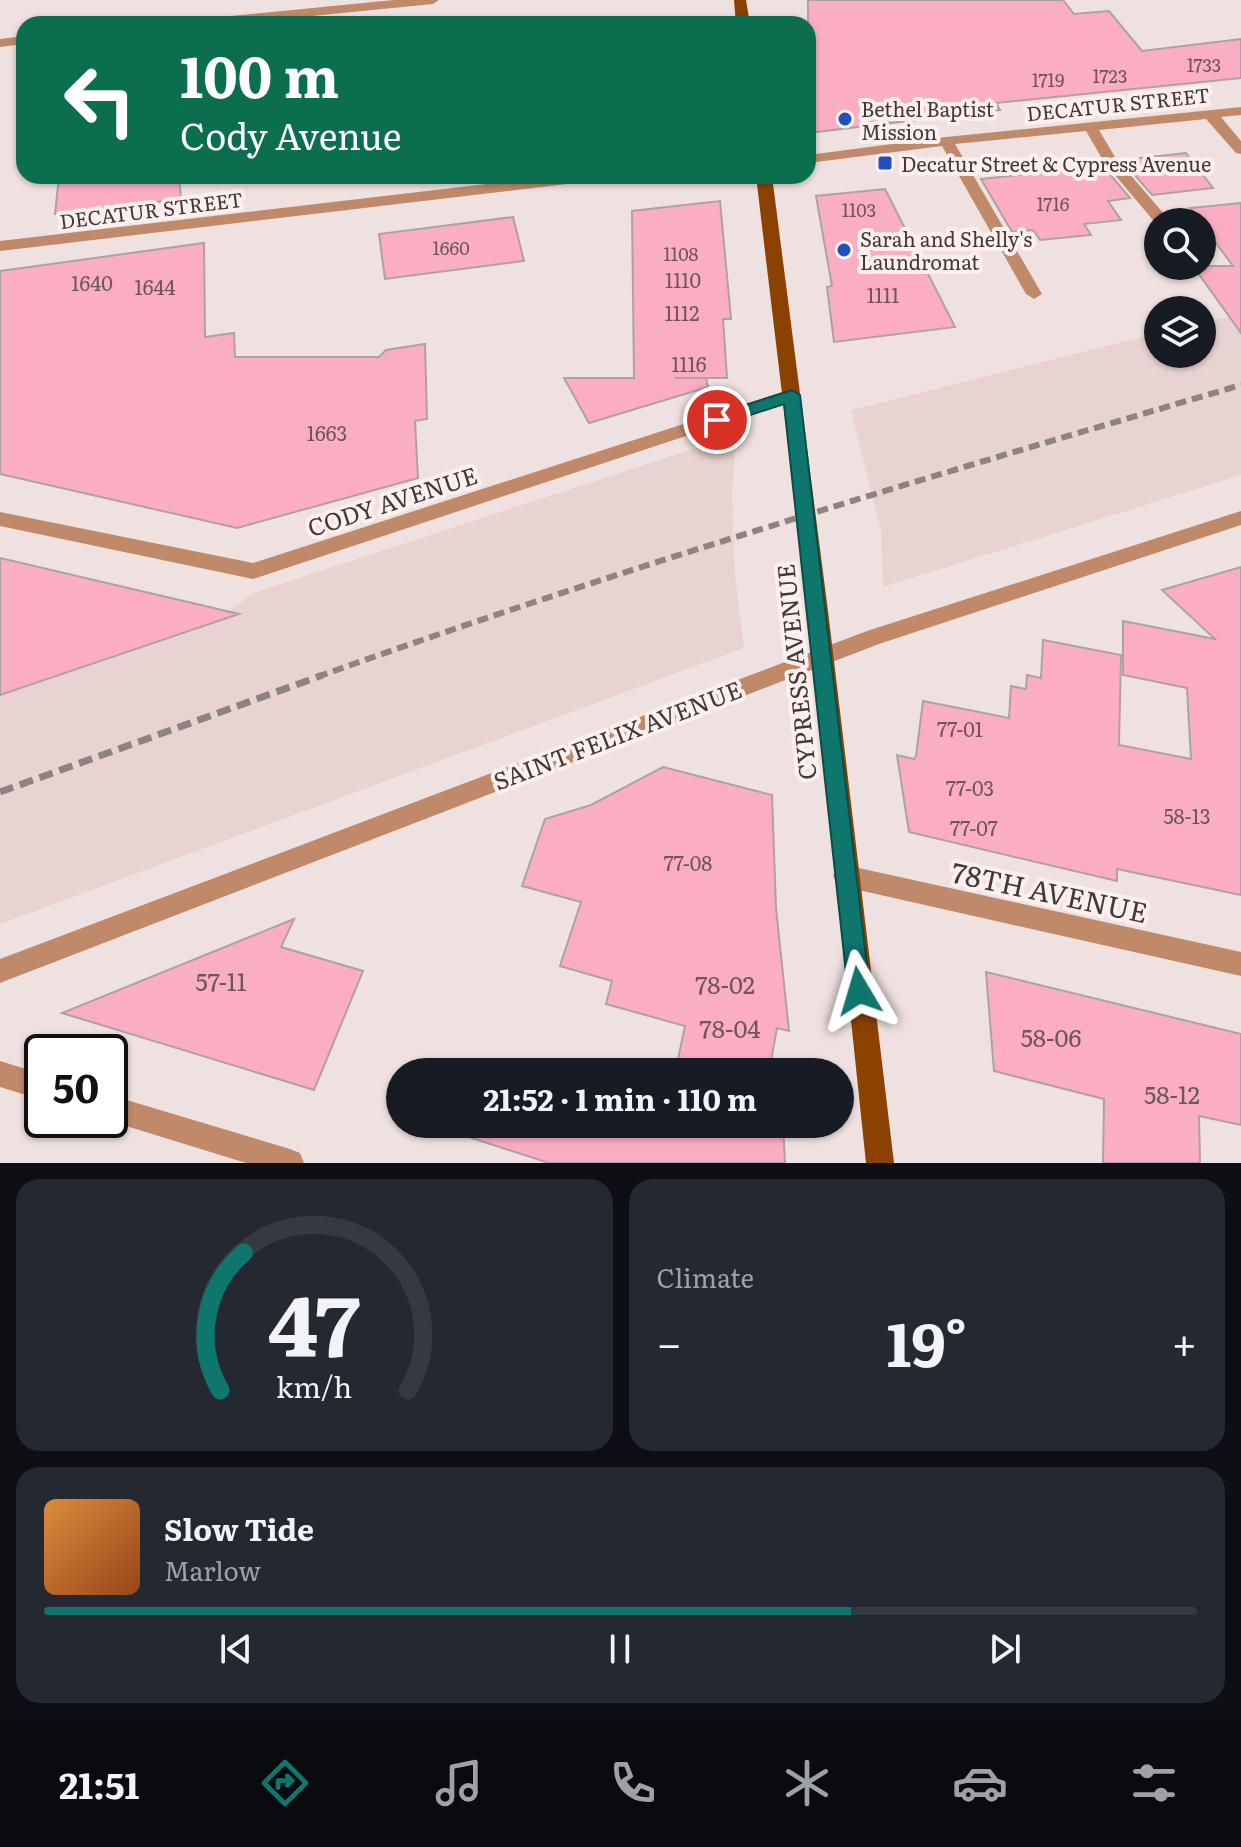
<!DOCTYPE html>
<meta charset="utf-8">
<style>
:root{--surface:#171b24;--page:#242831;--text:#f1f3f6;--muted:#9ea1a6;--line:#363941;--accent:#0f766e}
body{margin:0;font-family:Literata,serif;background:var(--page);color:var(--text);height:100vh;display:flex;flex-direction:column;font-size:30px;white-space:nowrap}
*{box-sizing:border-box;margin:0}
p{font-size:26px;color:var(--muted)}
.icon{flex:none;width:44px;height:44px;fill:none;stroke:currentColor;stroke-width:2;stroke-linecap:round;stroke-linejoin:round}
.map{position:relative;height:1163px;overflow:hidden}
.side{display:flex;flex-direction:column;gap:16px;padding:16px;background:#0d0f14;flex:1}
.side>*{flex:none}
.banner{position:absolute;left:16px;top:16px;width:800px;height:168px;border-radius:24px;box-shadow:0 2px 6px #0004;background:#0b6e4f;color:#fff;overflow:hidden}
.tools{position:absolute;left:1144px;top:208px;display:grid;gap:16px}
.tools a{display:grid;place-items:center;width:72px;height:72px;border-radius:50%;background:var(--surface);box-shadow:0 2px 6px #0004;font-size:40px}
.speed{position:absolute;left:24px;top:1034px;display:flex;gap:16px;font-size:40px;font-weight:700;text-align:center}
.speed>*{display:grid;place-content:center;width:104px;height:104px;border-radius:50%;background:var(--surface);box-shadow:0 2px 6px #0004;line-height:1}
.speed .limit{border:4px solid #111;border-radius:12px;background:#fff;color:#111}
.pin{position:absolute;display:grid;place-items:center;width:68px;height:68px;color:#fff;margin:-34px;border:4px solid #fff;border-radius:50%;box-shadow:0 2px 8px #0007}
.me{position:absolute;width:88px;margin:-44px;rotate:353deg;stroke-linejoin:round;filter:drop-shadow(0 0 6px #0008)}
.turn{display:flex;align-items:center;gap:28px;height:168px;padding:0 32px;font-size:36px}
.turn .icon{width:104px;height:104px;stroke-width:2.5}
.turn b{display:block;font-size:56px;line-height:68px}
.big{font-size:60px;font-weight:700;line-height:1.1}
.side .card{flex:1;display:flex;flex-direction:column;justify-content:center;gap:12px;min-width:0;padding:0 28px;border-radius:24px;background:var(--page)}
.side .dial{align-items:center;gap:0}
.dial svg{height:208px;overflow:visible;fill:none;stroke:var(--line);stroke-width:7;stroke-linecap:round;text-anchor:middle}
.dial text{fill:var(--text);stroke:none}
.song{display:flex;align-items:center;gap:24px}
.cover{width:96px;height:96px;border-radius:12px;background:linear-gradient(135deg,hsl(30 70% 55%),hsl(20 70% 35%))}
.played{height:8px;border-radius:4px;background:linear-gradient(90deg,var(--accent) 70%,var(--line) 70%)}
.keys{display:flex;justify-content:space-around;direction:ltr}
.heat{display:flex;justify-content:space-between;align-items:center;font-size:44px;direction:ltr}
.side .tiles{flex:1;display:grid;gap:16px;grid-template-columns:1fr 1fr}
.card:last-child{grid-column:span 2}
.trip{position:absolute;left:386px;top:1058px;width:468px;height:80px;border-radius:40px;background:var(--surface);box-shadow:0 2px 6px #0004;font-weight:700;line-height:80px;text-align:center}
.tab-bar{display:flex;height:128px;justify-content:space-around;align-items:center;background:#090b0e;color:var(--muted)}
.tab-bar .icon{width:56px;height:56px}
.tab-bar .active{color:var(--accent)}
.tab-bar b{font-size:36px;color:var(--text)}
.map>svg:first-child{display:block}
.built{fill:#e9d3d0}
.building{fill:#fbaec3;stroke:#aea1a4;stroke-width:2}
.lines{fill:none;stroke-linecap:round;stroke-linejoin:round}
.minor{fill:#c08a6a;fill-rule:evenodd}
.major{fill:#8b4100;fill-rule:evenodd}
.rail-far1{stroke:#8c8382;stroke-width:6;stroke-dasharray:11 6;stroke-linecap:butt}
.rail{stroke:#8c8382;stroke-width:7;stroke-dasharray:14 7;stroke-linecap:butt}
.route{fill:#0f766e;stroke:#0a4d48;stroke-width:2}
.poi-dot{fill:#1f51be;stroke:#fdefed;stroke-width:3}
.labels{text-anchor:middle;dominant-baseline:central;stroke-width:8;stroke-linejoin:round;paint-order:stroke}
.far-number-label{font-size:18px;fill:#6e565b}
.far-street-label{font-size:20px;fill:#3f3938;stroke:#fdefed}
.far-poi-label{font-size:20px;fill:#3f3938;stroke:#fdefed;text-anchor:start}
.number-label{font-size:20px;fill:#6e565b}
.street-label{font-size:24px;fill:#3f3938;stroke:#fdefed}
.near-number-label{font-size:24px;fill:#6e565b}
.near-street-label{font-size:28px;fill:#3f3938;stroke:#fdefed}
</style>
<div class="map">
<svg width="1241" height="1163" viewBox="0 0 1241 1163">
<rect width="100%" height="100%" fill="#efe1e0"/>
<path class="built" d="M 1241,314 L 1241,475 L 883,587 L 881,531 L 851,410 L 1158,333 L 1158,354 L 1202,354 L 1202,323 Z
M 736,435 L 732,497 L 735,576 L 744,648 L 0,924 L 0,695 L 214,623 L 253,593 Z"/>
<path class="building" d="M 808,0 L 1063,0 L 1074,14 L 1109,11 L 1142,51 L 1241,39 L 1241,78 L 996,103 L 1000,110 L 808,133 Z
M 1186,153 L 1213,188 L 1152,195 L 1122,160 Z
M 1103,166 L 1130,198 L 1108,201 L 1121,220 L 1084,224 L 1091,235 L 1040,240 L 1033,230 L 1012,232 L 981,179 Z
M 59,176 L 179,176 L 181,199 L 55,214 Z
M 885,189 L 955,327 L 834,342 L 827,287 L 832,286 L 816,196 Z
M 720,201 L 731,319 L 723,319 L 727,378 L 675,378 L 706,378 L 708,387 L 589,423 L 564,378 L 634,378 L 632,211 Z
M 1241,203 L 1241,333 L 1193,266 L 1233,266 L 1190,208 Z
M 513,217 L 524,261 L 385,279 L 379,234 Z
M 204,243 L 205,337 L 234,333 L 235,357 L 379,357 L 386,350 L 425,344 L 427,419 L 415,421 L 418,478 L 237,528 L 0,474 L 0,271 Z
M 0,558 L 239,614 L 0,695 Z
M 1241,567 L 1241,895 L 1117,869 L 1117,881 L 909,832 L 897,755 L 914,759 L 916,756 L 923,701 L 1009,718 L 1011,686 L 1026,689 L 1027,675 L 1041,678 L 1043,640 L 1121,655 L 1119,745 L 1191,759 L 1187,688 L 1123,675 L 1123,621 L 1215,639 L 1162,590 Z
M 663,767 L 772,795 L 776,908 L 789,1031 L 777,1028 L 769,1072 L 723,1072 L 678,1059 L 685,1026 L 606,1004 L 612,981 L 560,966 L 581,902 L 522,886 L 545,819 L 591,805 Z
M 294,919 L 281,947 L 363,971 L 314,1090 L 62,1013 Z
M 986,972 L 1241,1034 L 1241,1125 L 1199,1116 L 1200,1163 L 1103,1163 L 1104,1099 L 994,1071 Z
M 451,1124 L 783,1124 L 785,1163 L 549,1163 L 450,1131 Z"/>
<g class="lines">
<path class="minor" d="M 394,0 L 439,0 L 433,4 L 230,24 L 183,24 L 190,20 Z
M 24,36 L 24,44 L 0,47 L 0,39 Z
M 1241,107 L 1241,115 L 1221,117 L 1241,141 L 1241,154 L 1236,153 L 1206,119 L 1099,130 L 1115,157 L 1171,222 L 1158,222 L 1158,226 L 1104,162 L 1086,131 L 955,144 L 1042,294 L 1034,299 L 1026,294 L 942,146 L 808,163 L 808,155 L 946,137 Z
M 554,176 L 601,176 L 593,181 L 0,251 L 0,241 Z
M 792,389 L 801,395 L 798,399 L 253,579 L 0,526 L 0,512 L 253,563 Z
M 1241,511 L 1241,525 L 879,644 L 0,983 L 0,959 L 867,631 Z
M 845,865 L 1241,952 L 1241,976 L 845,887 L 837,884 L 833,876 L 837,868 Z
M 0,1061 L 42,1074 L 42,1100 L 0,1087 Z
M 110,1095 L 290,1149 L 300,1153 L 304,1163 L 246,1163 L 110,1121 L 107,1120 L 110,1120 Z"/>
<path class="major" d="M 734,0 L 746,0 L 750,24 L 736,24 Z
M 756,176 L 772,176 L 828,611 L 894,1163 L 866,1163 L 808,611 Z"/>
<path class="rail-far1" d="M 317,677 C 621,568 931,476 1241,385"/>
<path class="rail" d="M 0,792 L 323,675"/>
</g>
<path class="route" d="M 792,390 L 800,395 L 870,991 L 867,999 L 859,1002 L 851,999 L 848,991 L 784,404 L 717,426 L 709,420 L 711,416 Z"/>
<g class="poi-dot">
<circle cx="845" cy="119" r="8"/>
<rect x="877" y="155" width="16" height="16" rx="4"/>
<circle cx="844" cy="250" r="8"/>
</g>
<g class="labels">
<g class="far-number-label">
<text x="1204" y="64">1733</text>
<text x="1110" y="75">1723</text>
<text x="1048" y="79">1719</text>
<text x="1053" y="203">1716</text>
<text x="859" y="209">1103</text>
<text x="451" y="247">1660</text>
<text x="681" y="253">1108</text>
</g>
<g class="far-street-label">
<text transform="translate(1118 103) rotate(-6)">DECATUR STREET</text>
<text transform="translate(151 209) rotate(-7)">DECATUR STREET</text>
</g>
<g class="far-poi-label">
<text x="861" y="108">Bethel Baptist<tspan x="861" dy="23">Mission</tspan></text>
<text x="901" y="163">Decatur Street &amp; Cypress Avenue</text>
<text x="860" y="238">Sarah and Shelly's<tspan x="860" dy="23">Laundromat</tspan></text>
</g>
<g class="number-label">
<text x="683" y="279">1110</text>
<text x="92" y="282">1640</text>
<text x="155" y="286">1644</text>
<text x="883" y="294">1111</text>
<text x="682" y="312">1112</text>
<text x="689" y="363">1116</text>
<text x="327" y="432">1663</text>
<text x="960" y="728">77-01</text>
<text x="970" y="787">77-03</text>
<text x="1187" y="815">58-13</text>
<text x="974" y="827">77-07</text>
<text x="688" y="862">77-08</text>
</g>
<g class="street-label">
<text transform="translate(392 500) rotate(-18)">CODY AVENUE</text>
<text transform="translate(795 672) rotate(-96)">CYPRESS AVENUE</text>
<text transform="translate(617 734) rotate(-21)">SAINT FELIX AVENUE</text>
</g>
<g class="near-number-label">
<text x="221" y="980">57-11</text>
<text x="725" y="983">78-02</text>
<text x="730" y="1027">78-04</text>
<text x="1051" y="1036">58-06</text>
<text x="1172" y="1093">58-12</text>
</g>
<g class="near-street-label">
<text transform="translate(1050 891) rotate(12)">78TH AVENUE</text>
</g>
</g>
</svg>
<div class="tools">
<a><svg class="icon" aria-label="search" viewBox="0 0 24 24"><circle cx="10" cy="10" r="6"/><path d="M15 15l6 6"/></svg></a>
<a><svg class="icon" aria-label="layers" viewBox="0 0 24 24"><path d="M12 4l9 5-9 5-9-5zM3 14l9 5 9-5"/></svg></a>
</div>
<div class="speed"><div class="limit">50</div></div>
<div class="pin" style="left:717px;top:420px;background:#d93025"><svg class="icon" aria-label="arrive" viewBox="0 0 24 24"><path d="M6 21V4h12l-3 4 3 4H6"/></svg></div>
<svg class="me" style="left:859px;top:991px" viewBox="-20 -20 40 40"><path d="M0-17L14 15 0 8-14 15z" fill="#0f766e" stroke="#fff" stroke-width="4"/></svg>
<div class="trip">21:52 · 1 min · 110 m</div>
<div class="banner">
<div class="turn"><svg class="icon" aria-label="left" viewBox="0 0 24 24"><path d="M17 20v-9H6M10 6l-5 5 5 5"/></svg><div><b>100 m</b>Cody Avenue</div></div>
</div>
</div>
<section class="side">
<div class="tiles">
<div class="card dial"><svg viewBox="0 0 100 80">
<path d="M14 69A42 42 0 1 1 86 69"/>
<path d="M14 69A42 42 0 0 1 23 16" stroke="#0f766e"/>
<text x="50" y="56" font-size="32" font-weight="700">47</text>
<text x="50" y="72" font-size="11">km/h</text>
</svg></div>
<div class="card"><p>Climate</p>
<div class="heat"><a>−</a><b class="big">19°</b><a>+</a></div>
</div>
<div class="card">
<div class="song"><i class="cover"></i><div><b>Slow Tide</b><p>Marlow</p></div></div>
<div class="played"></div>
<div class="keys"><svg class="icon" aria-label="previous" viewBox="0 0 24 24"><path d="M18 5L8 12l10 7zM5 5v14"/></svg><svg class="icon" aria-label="pause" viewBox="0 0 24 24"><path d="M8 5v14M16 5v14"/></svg><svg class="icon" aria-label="next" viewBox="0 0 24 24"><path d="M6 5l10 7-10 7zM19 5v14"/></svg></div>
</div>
</div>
</section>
<nav class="tab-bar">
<b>21:51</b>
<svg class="icon active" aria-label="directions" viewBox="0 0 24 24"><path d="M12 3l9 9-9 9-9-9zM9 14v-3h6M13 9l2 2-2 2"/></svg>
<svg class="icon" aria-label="music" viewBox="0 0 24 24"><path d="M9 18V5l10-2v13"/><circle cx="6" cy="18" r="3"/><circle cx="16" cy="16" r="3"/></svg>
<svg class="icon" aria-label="phone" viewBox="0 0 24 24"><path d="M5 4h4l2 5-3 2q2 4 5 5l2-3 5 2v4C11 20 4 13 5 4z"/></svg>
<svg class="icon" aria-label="climate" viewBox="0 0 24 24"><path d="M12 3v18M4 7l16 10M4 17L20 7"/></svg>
<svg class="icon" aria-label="car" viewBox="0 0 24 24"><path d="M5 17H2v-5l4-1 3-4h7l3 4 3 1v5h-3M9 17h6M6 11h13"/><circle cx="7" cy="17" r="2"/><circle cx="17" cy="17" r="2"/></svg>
<svg class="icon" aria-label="filters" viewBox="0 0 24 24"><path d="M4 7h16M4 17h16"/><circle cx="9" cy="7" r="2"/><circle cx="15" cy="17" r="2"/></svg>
</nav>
